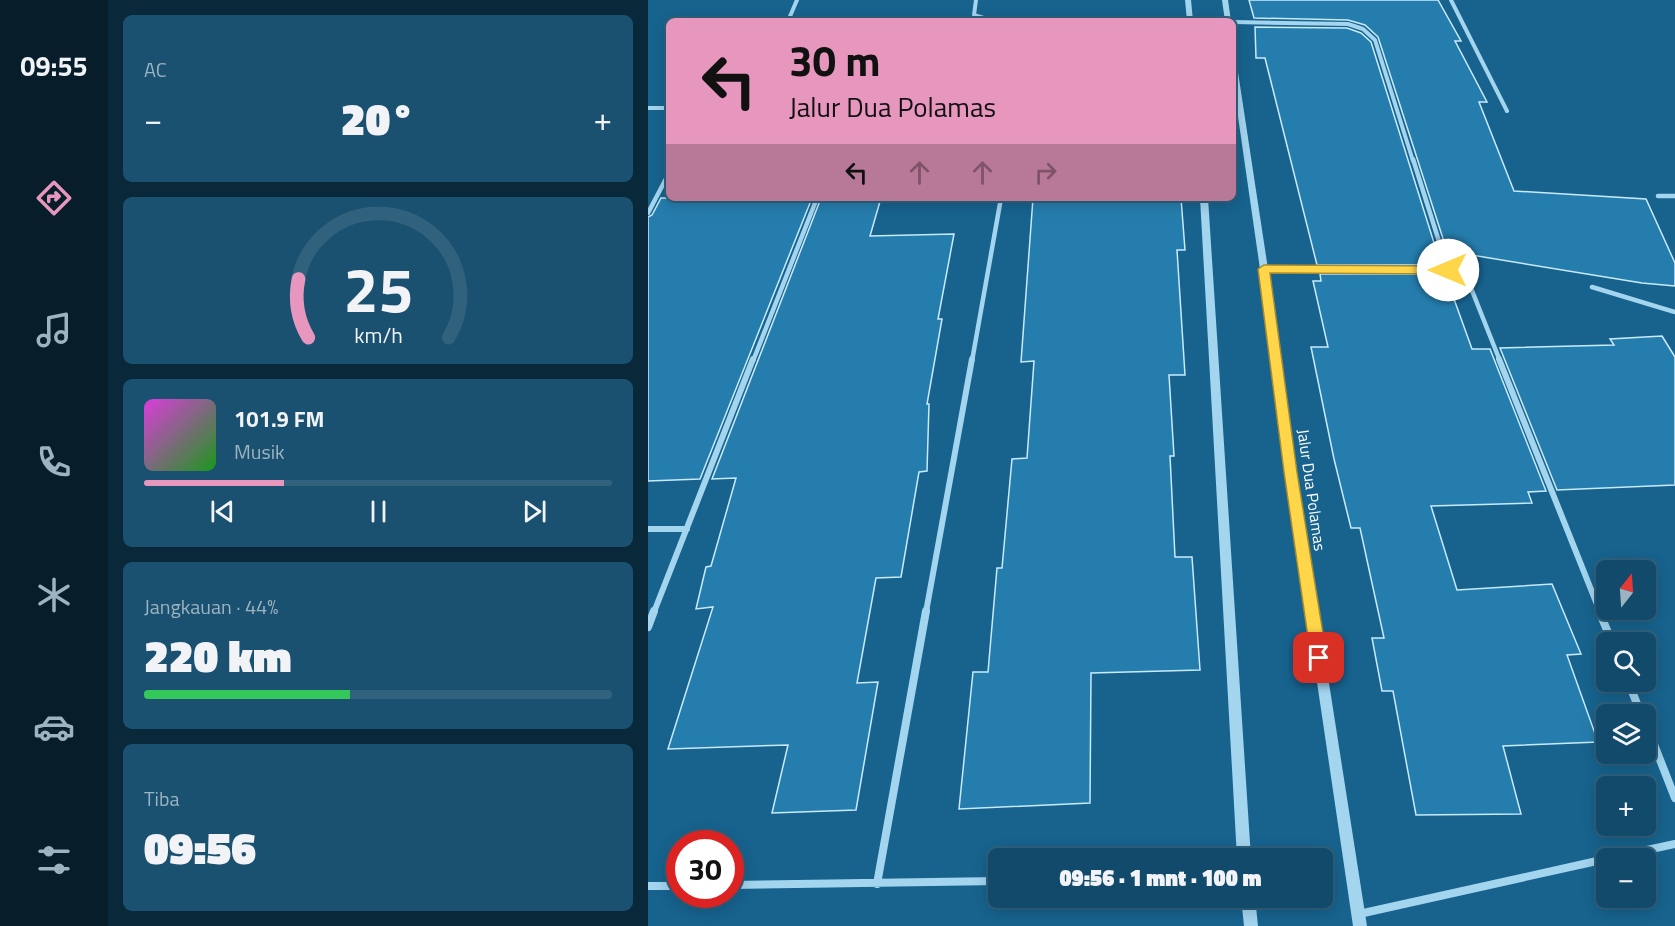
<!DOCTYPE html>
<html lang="id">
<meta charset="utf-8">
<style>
:root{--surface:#114a6a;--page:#1a5170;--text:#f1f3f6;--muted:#9cb3c1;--line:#30627e;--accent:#e797bd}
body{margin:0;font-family:"Titillium Web",sans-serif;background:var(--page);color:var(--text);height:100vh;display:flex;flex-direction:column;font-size:22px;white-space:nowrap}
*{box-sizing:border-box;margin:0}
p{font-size:20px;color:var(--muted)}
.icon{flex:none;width:33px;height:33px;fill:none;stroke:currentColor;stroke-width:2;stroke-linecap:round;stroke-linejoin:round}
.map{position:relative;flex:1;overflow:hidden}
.details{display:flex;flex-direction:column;gap:15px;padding:15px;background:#09293a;width:540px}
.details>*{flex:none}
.guide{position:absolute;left:18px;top:18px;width:570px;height:183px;border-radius:9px;box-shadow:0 3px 15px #0003,0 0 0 2px var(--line);background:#e797bd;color:#111;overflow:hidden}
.needle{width:39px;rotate:17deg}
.tools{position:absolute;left:948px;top:560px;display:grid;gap:12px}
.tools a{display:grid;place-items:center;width:60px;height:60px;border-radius:9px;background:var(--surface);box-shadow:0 3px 15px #0003,0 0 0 2px var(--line);font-size:30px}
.speed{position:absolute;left:18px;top:830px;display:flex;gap:12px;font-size:30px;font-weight:700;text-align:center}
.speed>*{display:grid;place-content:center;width:78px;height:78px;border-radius:50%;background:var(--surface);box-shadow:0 3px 15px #0003,0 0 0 2px var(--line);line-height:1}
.speed .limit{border:9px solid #d22;background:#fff;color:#111}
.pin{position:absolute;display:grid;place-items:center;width:51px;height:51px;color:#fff;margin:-26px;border-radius:12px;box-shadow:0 3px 9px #0006}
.me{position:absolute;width:66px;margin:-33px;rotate:270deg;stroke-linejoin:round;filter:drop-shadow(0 0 4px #0008)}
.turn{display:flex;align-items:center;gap:21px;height:126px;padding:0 24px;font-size:27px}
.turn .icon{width:78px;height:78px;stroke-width:2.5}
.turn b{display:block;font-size:42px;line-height:51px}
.lanes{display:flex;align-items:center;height:57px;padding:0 24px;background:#0003;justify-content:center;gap:30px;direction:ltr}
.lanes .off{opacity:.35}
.big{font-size:45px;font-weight:800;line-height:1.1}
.details .tile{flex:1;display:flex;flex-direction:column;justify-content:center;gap:9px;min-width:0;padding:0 21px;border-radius:9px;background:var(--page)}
.details .dial{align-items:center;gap:0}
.dial svg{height:156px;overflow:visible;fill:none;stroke:var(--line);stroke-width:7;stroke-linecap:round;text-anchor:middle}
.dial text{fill:var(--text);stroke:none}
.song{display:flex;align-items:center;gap:18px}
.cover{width:72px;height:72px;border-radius:9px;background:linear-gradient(135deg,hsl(300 70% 55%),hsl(120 70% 35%))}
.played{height:6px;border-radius:3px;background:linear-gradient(90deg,var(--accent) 30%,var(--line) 30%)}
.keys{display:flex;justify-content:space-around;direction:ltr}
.heat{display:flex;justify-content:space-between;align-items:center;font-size:33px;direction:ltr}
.charge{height:9px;border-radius:4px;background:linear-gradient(90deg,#34c759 44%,var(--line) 0)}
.trip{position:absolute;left:340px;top:848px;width:345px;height:60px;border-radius:9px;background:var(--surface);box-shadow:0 3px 15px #0003,0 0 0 2px var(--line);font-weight:800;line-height:60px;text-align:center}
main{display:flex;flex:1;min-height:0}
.dock{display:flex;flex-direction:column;width:108px;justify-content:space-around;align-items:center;background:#071e2a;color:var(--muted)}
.dock .icon{width:42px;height:42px}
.dock .on{color:var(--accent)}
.dock b{font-size:27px;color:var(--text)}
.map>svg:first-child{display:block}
.building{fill:#257dad;stroke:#c9eafb;stroke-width:1.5}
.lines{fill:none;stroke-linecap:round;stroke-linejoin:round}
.minor-far3{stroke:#a3d5ef;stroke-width:4}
.minor-far2{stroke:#a3d5ef;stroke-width:4.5}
.minor-far1{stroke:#a3d5ef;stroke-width:6}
.minor{stroke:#a3d5ef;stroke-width:8}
.tertiary{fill:#a3d5ef;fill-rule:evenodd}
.route{fill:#ffd54a;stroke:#a68a30;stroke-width:1.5}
.labels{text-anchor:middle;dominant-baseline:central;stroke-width:6;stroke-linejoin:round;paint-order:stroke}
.street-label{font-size:16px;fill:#fff;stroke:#17638e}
</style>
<main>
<nav class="dock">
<b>09:55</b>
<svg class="icon on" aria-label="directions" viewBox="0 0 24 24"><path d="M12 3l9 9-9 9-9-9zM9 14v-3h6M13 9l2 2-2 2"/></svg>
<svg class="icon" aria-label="music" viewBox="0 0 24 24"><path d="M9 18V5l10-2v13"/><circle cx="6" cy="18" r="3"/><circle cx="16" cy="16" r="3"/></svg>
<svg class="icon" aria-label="phone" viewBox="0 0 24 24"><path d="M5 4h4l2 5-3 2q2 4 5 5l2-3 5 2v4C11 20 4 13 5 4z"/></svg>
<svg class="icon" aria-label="climate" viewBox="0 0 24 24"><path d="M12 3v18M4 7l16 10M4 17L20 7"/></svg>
<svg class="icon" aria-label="car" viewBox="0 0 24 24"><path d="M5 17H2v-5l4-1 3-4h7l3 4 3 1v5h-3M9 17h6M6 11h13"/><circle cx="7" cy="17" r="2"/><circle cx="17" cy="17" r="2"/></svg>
<svg class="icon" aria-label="filters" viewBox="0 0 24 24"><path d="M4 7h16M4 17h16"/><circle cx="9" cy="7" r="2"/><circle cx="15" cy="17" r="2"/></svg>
</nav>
<section class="details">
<div class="tile"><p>AC</p>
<div class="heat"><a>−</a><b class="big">20°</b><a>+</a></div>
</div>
<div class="tile dial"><svg viewBox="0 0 100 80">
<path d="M14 69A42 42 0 1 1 86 69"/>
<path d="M14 69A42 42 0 0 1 9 39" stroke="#e797bd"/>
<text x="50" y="56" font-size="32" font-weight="700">25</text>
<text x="50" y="72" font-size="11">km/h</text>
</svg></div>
<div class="tile">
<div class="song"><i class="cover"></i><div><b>101.9 FM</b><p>Musik</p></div></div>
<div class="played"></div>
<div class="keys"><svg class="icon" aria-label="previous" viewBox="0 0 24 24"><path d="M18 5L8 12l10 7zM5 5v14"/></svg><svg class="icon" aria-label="pause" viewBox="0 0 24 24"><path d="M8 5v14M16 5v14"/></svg><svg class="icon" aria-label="next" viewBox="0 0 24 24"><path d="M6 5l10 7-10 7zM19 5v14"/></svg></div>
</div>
<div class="tile"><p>Jangkauan · 44%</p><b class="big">220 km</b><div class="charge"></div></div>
<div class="tile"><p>Tiba</p><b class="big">09:56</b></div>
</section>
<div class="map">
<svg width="1027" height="926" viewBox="0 0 1027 926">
<rect width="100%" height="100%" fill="#17638e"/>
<path class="building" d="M 601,0 L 790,0 L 813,41 L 807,41 L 839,102 L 831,102 L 866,191 L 998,199 L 1027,263 L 1027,286 L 994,283 L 799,251 L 730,37 L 717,25 L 700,20 L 606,18 Z
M 607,27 L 699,28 L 713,33 L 723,42 L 793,265 L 669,265 L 617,58 L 608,58 Z
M 13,198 L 164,198 L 52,479 L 0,481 L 0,217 L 4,215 Z
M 173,198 L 233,198 L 222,236 L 306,234 L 290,319 L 294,319 L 279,404 L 281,404 L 279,471 L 271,472 L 253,577 L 228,578 L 209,683 L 230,682 L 208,810 L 124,813 L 140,745 L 20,749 L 65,607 L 48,609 L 58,567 L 63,566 L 88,478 L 64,479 Z
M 385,198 L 533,198 L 537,250 L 529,250 L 537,375 L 521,375 L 526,456 L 522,456 L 527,557 L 544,557 L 552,670 L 443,673 L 442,803 L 311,809 L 325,672 L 340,672 L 349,568 L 354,568 L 364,459 L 379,458 L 386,361 L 373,362 Z
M 672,274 L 797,274 L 824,349 L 842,349 L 898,491 L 880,492 L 884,503 L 783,506 L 809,590 L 904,584 L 933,654 L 919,655 L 950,742 L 855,746 L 873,814 L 768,815 L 745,691 L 734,691 L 724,638 L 736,638 L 712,528 L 703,528 L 686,459 L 663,347 L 680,347 L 665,281 L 673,281 Z
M 1014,336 L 1027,357 L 1027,485 L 909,490 L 852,348 L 966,345 L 962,339 Z"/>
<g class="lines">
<path class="minor-far3" d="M 328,0 L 326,15 L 342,20 L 541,18
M 803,0 L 859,111
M 140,21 L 149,0
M 585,22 L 700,24 L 715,29 L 727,40 L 765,161
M 0,108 L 21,108"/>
<path class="minor-far2" d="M 765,159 L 800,270
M 1010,196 L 1027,196
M 0,213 L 21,173
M 616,269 L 800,270 L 816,277 L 823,288 L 852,361
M 944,287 L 1027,312
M 105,361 L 169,198
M 324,361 L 353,198"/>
<path class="minor-far1" d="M 851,359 L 952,612
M 0,529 L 39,529
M 6,612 L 105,359
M 278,612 L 324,359"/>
<path class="minor" d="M 951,611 L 964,642
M 0,627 L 6,611
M 980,681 L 993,714
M 998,724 L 1027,798
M 962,858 L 1027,844
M 229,884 L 278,611
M 82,885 L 351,881
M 0,886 L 32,886
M 711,914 L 958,859"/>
<path class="tertiary" d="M 537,0 L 543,0 L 545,21 L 539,21 Z
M 574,0 L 580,0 L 583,21 L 577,21 Z
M 585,57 L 588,59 L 620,269 L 648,472 L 719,926 L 705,926 L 638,472 L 612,269 L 585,82 Z
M 552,198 L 560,198 L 603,858 L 589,858 Z
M 593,897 L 607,897 L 610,926 L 596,926 Z"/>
</g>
<path class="route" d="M 616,265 L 800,266 L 806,270 L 800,274 L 622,273 L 649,472 L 679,658 L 677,664 L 671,666 L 666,664 L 663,658 L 636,472 L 610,269 Z"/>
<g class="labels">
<g class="street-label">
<text transform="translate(664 490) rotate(82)">Jalur Dua Polamas</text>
</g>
</g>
</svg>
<div class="tools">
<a><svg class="needle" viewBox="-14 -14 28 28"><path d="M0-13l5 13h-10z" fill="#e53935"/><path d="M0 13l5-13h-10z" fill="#9cb3c1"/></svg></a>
<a><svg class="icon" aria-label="search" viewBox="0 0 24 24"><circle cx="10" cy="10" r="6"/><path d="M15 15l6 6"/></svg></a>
<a><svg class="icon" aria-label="layers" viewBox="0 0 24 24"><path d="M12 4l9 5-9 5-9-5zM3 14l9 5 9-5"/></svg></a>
<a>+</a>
<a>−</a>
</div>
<div class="speed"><div class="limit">30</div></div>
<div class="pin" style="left:671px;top:658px;background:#d93025"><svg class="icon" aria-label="arrive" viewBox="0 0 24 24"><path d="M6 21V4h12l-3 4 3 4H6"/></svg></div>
<svg class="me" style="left:800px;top:270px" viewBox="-20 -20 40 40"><circle r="19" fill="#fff"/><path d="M0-13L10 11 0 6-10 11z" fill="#ffd54a"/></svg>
<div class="trip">09:56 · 1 mnt · 100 m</div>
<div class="guide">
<div class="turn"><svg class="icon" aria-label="left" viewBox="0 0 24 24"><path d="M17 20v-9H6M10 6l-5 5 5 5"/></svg><div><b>30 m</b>Jalur Dua Polamas</div></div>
<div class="lanes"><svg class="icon" aria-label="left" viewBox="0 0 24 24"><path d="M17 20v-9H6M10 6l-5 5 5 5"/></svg><svg class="icon off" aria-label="ahead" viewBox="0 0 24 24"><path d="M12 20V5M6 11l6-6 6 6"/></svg><svg class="icon off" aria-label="ahead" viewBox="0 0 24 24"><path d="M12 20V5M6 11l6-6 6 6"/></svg><svg class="icon off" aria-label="right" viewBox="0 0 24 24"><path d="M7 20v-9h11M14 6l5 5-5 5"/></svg></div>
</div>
</div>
</main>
